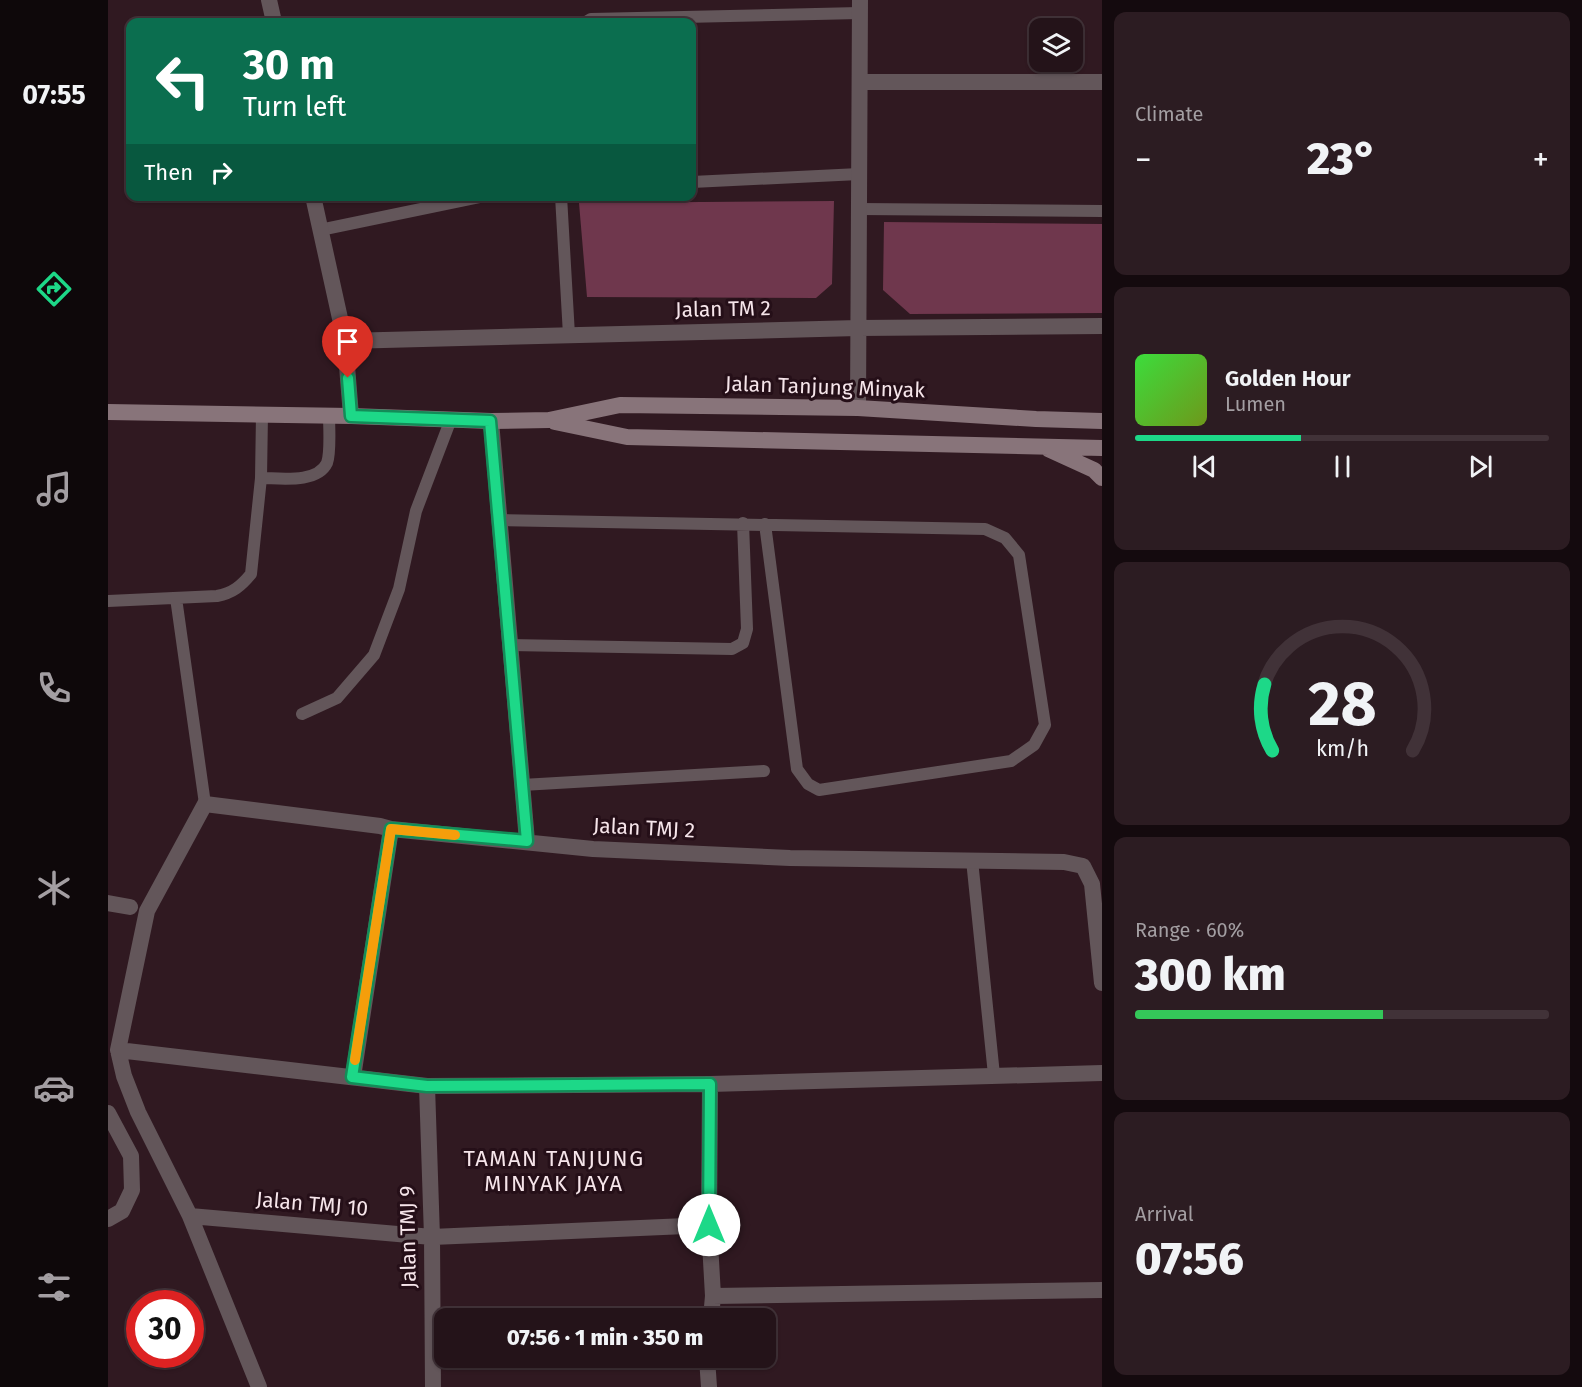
<!DOCTYPE html>
<meta charset="utf-8">
<style>
:root{--surface:#241319;--page:#2c1c22;--text:#f1f3f6;--muted:#a39ea2;--line:#413238;--accent:#1dd888}
body{margin:0;font-family:"Fira Sans",sans-serif;background:var(--page);color:var(--text);height:100vh;display:flex;flex-direction:column;font-size:22px;white-space:nowrap}
*{box-sizing:border-box;margin:0}
p{font-size:20px;color:var(--muted)}
.icon{flex:none;width:33px;height:33px;fill:none;stroke:currentColor;stroke-width:2;stroke-linecap:round;stroke-linejoin:round}
.map{position:relative;flex:1;overflow:hidden}
.drawer{display:flex;flex-direction:column;gap:12px;padding:12px;background:#140a0e;width:480px}
.drawer>*{flex:none}
.top-card{position:absolute;left:18px;top:18px;width:570px;height:183px;border-radius:12px;box-shadow:0 2px 4px #0004,0 0 0 2px var(--line);background:#0b6e4f;color:#fff;overflow:hidden}
.controls{position:absolute;left:921px;top:18px;display:grid;gap:12px}
.controls a{display:grid;place-items:center;width:54px;height:54px;border-radius:12px;background:var(--surface);box-shadow:0 2px 4px #0004,0 0 0 2px var(--line);font-size:30px}
.speed{position:absolute;left:18px;top:1290px;display:flex;gap:12px;font-size:30px;font-weight:700;text-align:center}
.speed>*{display:grid;place-content:center;width:78px;height:78px;border-radius:50%;background:var(--surface);box-shadow:0 2px 4px #0004,0 0 0 2px var(--line);line-height:1}
.speed .limit{border:9px solid #d22;background:#fff;color:#111}
.pin{position:absolute;display:grid;place-items:center;width:51px;height:51px;color:#fff;margin:-62px -26px;border-radius:50% 50% 50% 0;rotate:-45deg;box-shadow:0 0 6px #0007}
.pin .icon{rotate:45deg}
.me{position:absolute;width:66px;margin:-33px;rotate:0deg;stroke-linejoin:round;filter:drop-shadow(0 0 4px #0008)}
.turn{display:flex;align-items:center;gap:21px;height:126px;padding:0 18px;font-size:27px}
.turn .icon{width:78px;height:78px;stroke-width:2.5}
.turn b{display:block;font-size:42px;line-height:51px}
.then{display:flex;align-items:center;height:57px;padding:0 18px;background:#0003;gap:12px;font-size:22px}
.big{font-size:45px;font-weight:800;line-height:1.1}
.drawer .tile{flex:1;display:flex;flex-direction:column;justify-content:center;gap:9px;min-width:0;padding:0 21px;border-radius:12px;background:var(--page)}
.drawer .dial{align-items:center;gap:0}
.dial svg{height:156px;overflow:visible;fill:none;stroke:var(--line);stroke-width:7;stroke-linecap:round;text-anchor:middle}
.dial text{fill:var(--text);stroke:none}
.song{display:flex;align-items:center;gap:18px}
.cover{width:72px;height:72px;border-radius:9px;background:linear-gradient(135deg,hsl(120 70% 55%),hsl(80 70% 35%))}
.played{height:6px;border-radius:3px;background:linear-gradient(90deg,var(--accent) 40%,var(--line) 40%)}
.keys{display:flex;justify-content:space-around;direction:ltr}
.heat{display:flex;justify-content:space-between;align-items:center;font-size:33px;direction:ltr}
.charge{height:9px;border-radius:4px;background:linear-gradient(90deg,#34c759 60%,var(--line) 0)}
.trip{position:absolute;left:326px;top:1308px;width:342px;height:60px;border-radius:12px;background:var(--surface);box-shadow:0 2px 4px #0004,0 0 0 2px var(--line);font-weight:800;line-height:60px;text-align:center}
main{display:flex;flex:1;min-height:0}
.dock{display:flex;flex-direction:column;width:108px;justify-content:space-around;align-items:center;background:#0e080a;color:var(--muted)}
.dock .icon{width:42px;height:42px}
.dock .on{color:var(--accent)}
.dock b{font-size:27px;color:var(--text)}
.map>svg:first-child{display:block}
.building{fill:#6f374d}
.lines{fill:none;stroke-linecap:round;stroke-linejoin:round}
.service{stroke:#63565a;stroke-width:12}
.minor{stroke:#63565a;stroke-width:16}
.secondary{stroke:#88747a;stroke-width:16}
.route-casing{stroke:#138c58;stroke-width:15}
.route{stroke:#1dd888;stroke-width:10}
.slow{stroke:#f59e0b;stroke-width:10}
.labels{text-anchor:middle;dominant-baseline:central;stroke-width:6;stroke-linejoin:round;paint-order:stroke}
.street-label{font-size:21px;fill:#f6e5ea;stroke:#250f18}
.neighbourhood-label{font-size:22px;letter-spacing:1.5px;fill:#f6e5ea;stroke:#250f18}
</style>
<main>
<nav class="dock">
<b>07:55</b>
<svg class="icon on" aria-label="directions" viewBox="0 0 24 24"><path d="M12 3l9 9-9 9-9-9zM9 14v-3h6M13 9l2 2-2 2"/></svg>
<svg class="icon" aria-label="music" viewBox="0 0 24 24"><path d="M9 18V5l10-2v13"/><circle cx="6" cy="18" r="3"/><circle cx="16" cy="16" r="3"/></svg>
<svg class="icon" aria-label="phone" viewBox="0 0 24 24"><path d="M5 4h4l2 5-3 2q2 4 5 5l2-3 5 2v4C11 20 4 13 5 4z"/></svg>
<svg class="icon" aria-label="climate" viewBox="0 0 24 24"><path d="M12 3v18M4 7l16 10M4 17L20 7"/></svg>
<svg class="icon" aria-label="car" viewBox="0 0 24 24"><path d="M5 17H2v-5l4-1 3-4h7l3 4 3 1v5h-3M9 17h6M6 11h13"/><circle cx="7" cy="17" r="2"/><circle cx="17" cy="17" r="2"/></svg>
<svg class="icon" aria-label="filters" viewBox="0 0 24 24"><path d="M4 7h16M4 17h16"/><circle cx="9" cy="7" r="2"/><circle cx="15" cy="17" r="2"/></svg>
</nav>
<div class="map">
<svg width="994" height="1387" viewBox="0 0 994 1387">
<rect width="100%" height="100%" fill="#301921"/>
<path class="building" d="M 726,201 L 724,284 L 708,298 L 479,297 L 471,203 Z
M 776,222 L 994,224 L 994,313 L 802,314 L 775,290 Z"/>
<g class="lines">
<path class="service" d="M 478,22 L 483,19 L 751,13
M 584,182 L 751,174
M 453,196 L 461,335
M 751,209 L 994,211
M 212,230 L 376,196
M 153,478 L 154,414
M 391,520 L 877,529 L 897,538 L 911,555 L 937,725 L 926,745 L 903,761 L 711,790 L 700,784 L 689,769 L 657,524
M 68,598 L 97,804
M 0,601 L 109,596 C 125,593 133,586 143,574 L 153,478 C 171,478 209,484 219,463 C 223,452 221,427 221,415
M 402,645 L 624,649 L 635,643 L 639,629 L 635,523
M 194,714 L 229,698 L 266,655 L 291,589 L 308,511 L 343,419
M 414,785 L 656,771
M 864,860 L 886,1075"/>
<path class="minor" d="M 161,0 L 166,22
M 752,82 L 994,82
M 205,196 L 237,341 L 243,416
M 237,341 L 750,328 L 994,326
M 750,408 L 752,0
M 383,421 L 419,841
M 0,903 L 22,907
M 10,1050 L 319,1086 L 602,1084 L 994,1073
M 245,1077 L 283,829
M 602,1084 L 601,1225 L 605,1296 L 603,1318
M 319,1086 L 324,1237 L 325,1387
M 0,1113 L 23,1156 L 24,1190 L 14,1211 L 0,1219
M 82,1216 L 324,1237 L 601,1225
M 605,1296 L 994,1290
M 599,1358 L 601,1387
M 151,1387 L 82,1216 L 30,1112 L 16,1076 L 10,1050 L 39,911 L 97,804 L 272,826 L 283,829 L 485,849 L 682,858 L 956,862 L 975,866 L 984,884 L 994,983"/>
<path class="secondary" d="M 0,412 L 243,416 L 383,421 L 441,420 L 512,405 L 750,408 L 928,419 L 994,421
M 447,422 L 519,437 L 994,448
M 940,449 L 986,470 L 994,478"/>
</g>
<g class="lines">
<g class="route-casing">
<path id="route" d="M 240,378 L 243,416 L 382,421 L 419,841 L 283,829 L 244,1077 L 319,1086 L 602,1084 L 601,1225"/>
</g>
<use href="#route" class="route"/>
<path class="slow" d="M 247,1060 L 283,829 L 347,835"/>
</g>
<g class="labels">
<g class="street-label">
<text transform="translate(615 309) rotate(-1)">Jalan TM 2</text>
<text transform="translate(717 387) rotate(2)">Jalan Tanjung Minyak</text>
<text transform="translate(536 828) rotate(3)">Jalan TMJ 2</text>
<text transform="translate(204 1204) rotate(5)">Jalan TMJ 10</text>
<text transform="translate(300 1237) rotate(-91)">Jalan TMJ 9</text>
</g>
<g class="neighbourhood-label">
<text x="446" y="1158">TAMAN TANJUNG<tspan x="446" dy="25">MINYAK JAYA</tspan></text>
</g>
</g>
</svg>
<div class="controls">
<a><svg class="icon" aria-label="layers" viewBox="0 0 24 24"><path d="M12 4l9 5-9 5-9-5zM3 14l9 5 9-5"/></svg></a>
</div>
<div class="speed"><div class="limit">30</div></div>
<div class="pin" style="left:240px;top:378px;background:#d93025"><svg class="icon" aria-label="arrive" viewBox="0 0 24 24"><path d="M6 21V4h12l-3 4 3 4H6"/></svg></div>
<svg class="me" style="left:601px;top:1225px" viewBox="-20 -20 40 40"><circle r="19" fill="#fff"/><path d="M0-13L10 11 0 6-10 11z" fill="#1dd888"/></svg>
<div class="trip">07:56 · 1 min · 350 m</div>
<div class="top-card">
<div class="turn"><svg class="icon" aria-label="left" viewBox="0 0 24 24"><path d="M17 20v-9H6M10 6l-5 5 5 5"/></svg><div><b>30 m</b>Turn left</div></div>
<div class="then">Then<svg class="icon" aria-label="right" viewBox="0 0 24 24"><path d="M7 20v-9h11M14 6l5 5-5 5"/></svg></div>
</div>
</div>
<section class="drawer">
<div class="tile"><p>Climate</p>
<div class="heat"><a>−</a><b class="big">23°</b><a>+</a></div>
</div>
<div class="tile">
<div class="song"><i class="cover"></i><div><b>Golden Hour</b><p>Lumen</p></div></div>
<div class="played"></div>
<div class="keys"><svg class="icon" aria-label="previous" viewBox="0 0 24 24"><path d="M18 5L8 12l10 7zM5 5v14"/></svg><svg class="icon" aria-label="pause" viewBox="0 0 24 24"><path d="M8 5v14M16 5v14"/></svg><svg class="icon" aria-label="next" viewBox="0 0 24 24"><path d="M6 5l10 7-10 7zM19 5v14"/></svg></div>
</div>
<div class="tile dial"><svg viewBox="0 0 100 80">
<path d="M14 69A42 42 0 1 1 86 69"/>
<path d="M14 69A42 42 0 0 1 10 35" stroke="#1dd888"/>
<text x="50" y="56" font-size="32" font-weight="700">28</text>
<text x="50" y="72" font-size="11">km/h</text>
</svg></div>
<div class="tile"><p>Range · 60%</p><b class="big">300 km</b><div class="charge"></div></div>
<div class="tile"><p>Arrival</p><b class="big">07:56</b></div>
</section>
</main>
